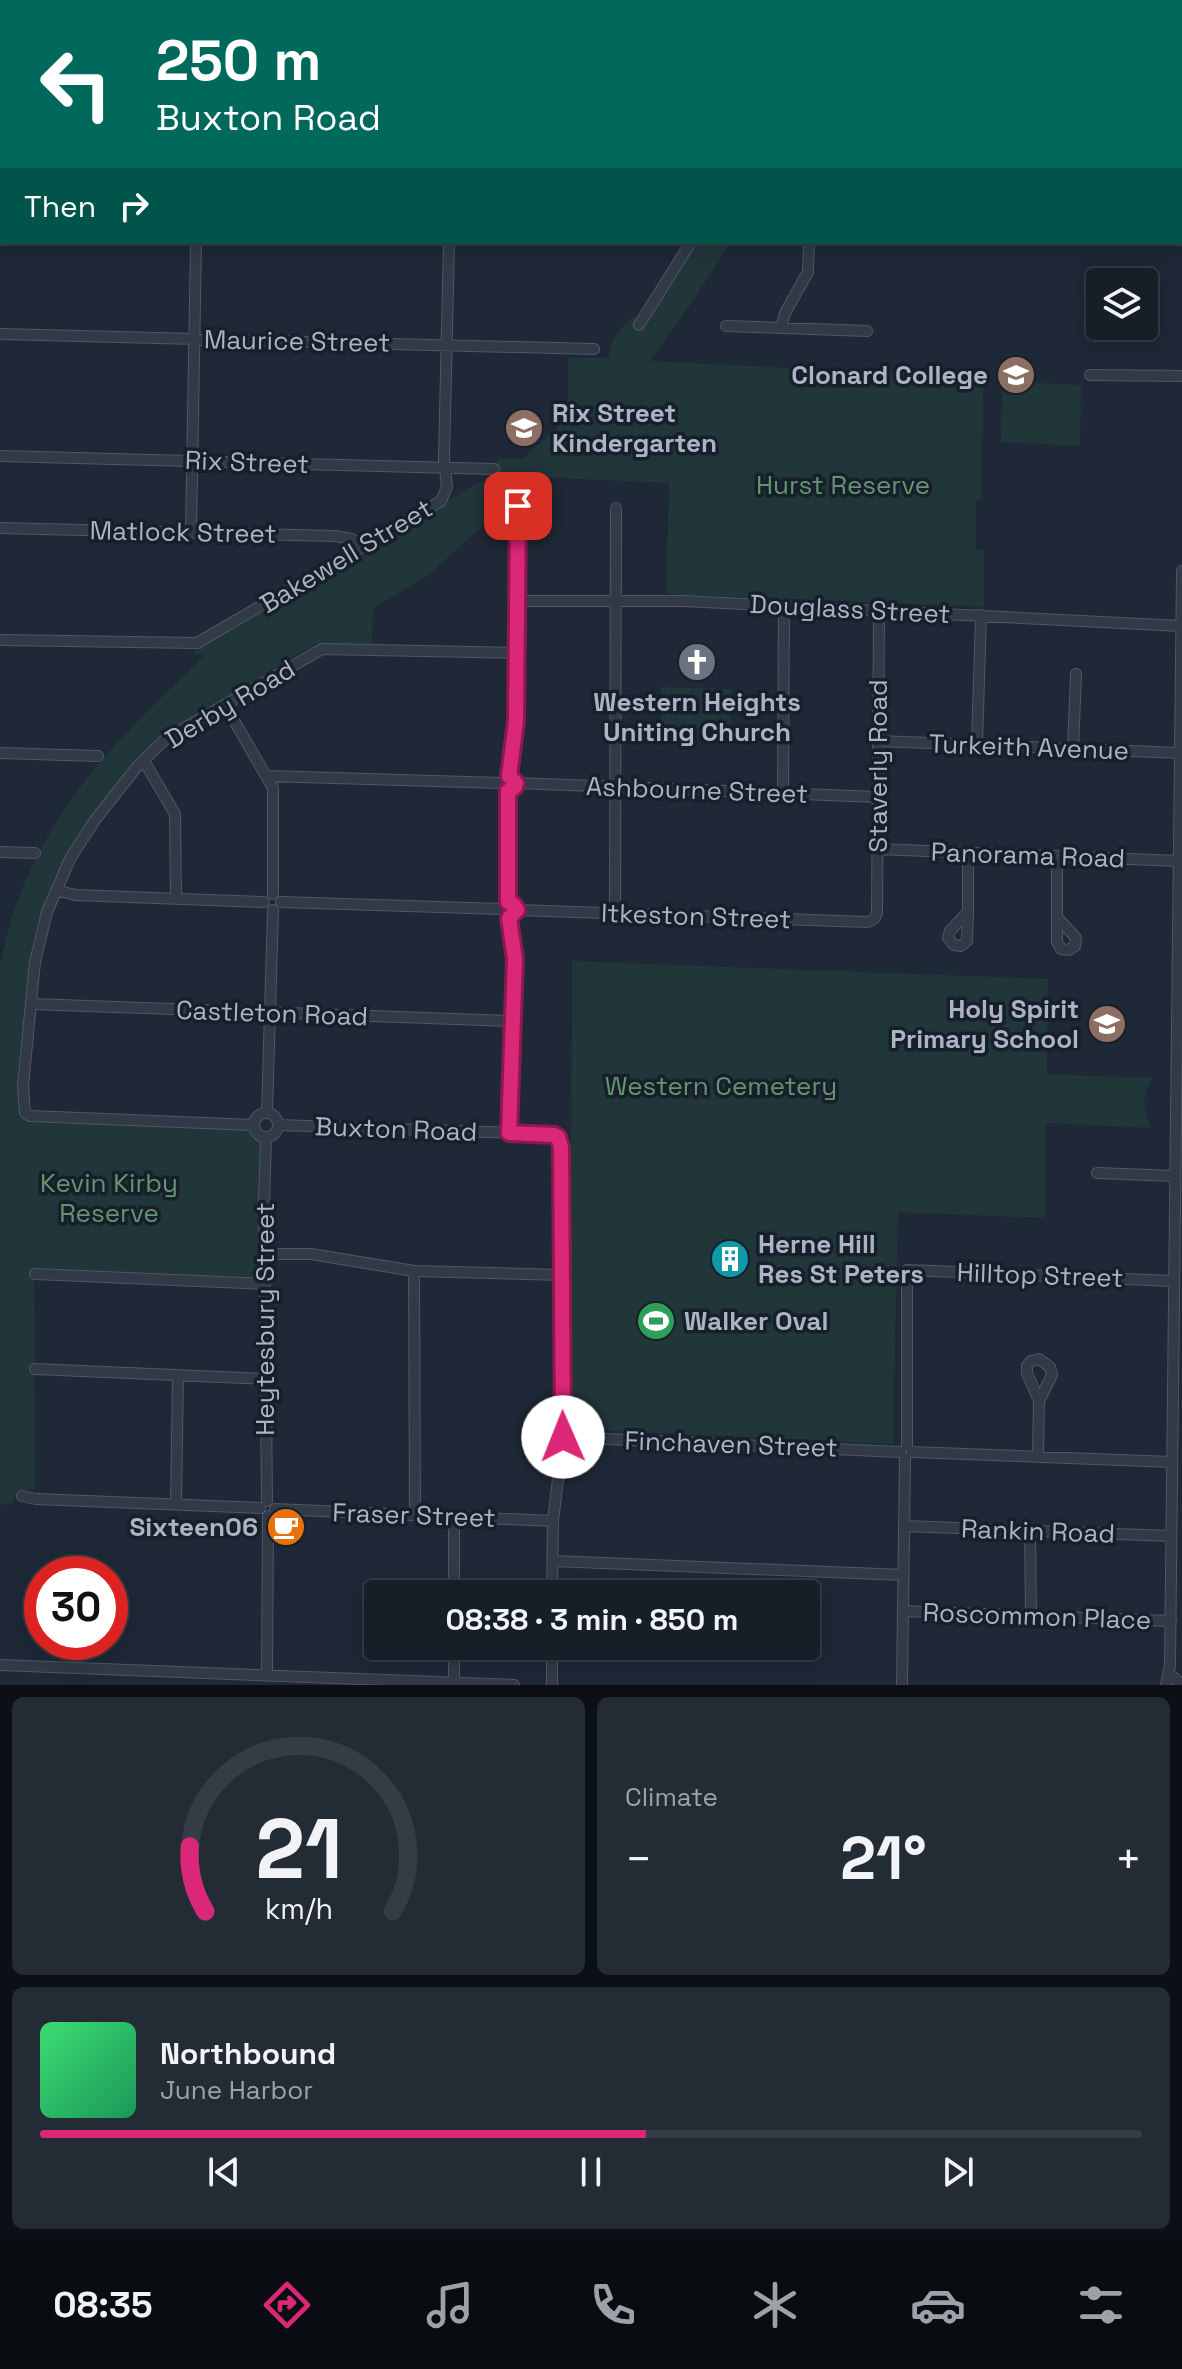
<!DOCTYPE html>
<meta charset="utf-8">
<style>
:root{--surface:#161e28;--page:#232b34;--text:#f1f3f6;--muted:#9ea2a8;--line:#353c45;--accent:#db2777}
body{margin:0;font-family:"Space Grotesk",sans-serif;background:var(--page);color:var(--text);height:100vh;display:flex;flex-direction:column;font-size:30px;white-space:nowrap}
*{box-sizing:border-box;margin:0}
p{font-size:26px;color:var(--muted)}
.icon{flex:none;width:44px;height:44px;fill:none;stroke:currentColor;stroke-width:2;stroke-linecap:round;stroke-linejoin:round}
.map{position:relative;height:1685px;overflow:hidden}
.details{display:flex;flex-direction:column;gap:12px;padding:12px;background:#0c1016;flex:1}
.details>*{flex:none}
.hud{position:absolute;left:0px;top:0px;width:1182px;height:244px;box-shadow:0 4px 20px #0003,0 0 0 2px var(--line);background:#00695c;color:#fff;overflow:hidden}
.fabs{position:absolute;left:1086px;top:268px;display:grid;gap:16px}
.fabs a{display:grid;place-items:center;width:72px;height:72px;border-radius:8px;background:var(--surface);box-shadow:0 4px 20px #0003,0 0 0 2px var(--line);font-size:40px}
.speed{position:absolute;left:24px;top:1556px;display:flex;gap:16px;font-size:40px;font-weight:700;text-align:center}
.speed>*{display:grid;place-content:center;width:104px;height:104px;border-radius:50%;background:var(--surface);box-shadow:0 4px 20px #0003,0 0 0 2px var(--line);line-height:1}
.speed .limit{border:12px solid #d22;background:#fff;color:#111}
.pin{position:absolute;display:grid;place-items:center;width:68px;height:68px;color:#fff;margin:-34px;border-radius:16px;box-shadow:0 4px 12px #0006}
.me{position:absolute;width:88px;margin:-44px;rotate:359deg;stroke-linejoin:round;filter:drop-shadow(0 0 6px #0008)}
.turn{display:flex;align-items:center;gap:28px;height:168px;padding:0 24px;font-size:36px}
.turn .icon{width:104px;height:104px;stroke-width:2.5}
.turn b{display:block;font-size:56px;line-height:68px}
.then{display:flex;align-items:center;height:76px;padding:0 24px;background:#0003;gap:16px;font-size:30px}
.big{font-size:60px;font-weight:600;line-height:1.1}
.details .widget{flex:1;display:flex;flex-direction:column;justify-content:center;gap:12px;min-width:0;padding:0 28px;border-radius:12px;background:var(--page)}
.details .dial{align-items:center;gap:0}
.dial svg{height:208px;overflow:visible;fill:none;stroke:var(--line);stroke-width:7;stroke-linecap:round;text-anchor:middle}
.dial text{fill:var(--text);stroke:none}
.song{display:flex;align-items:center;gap:24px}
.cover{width:96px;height:96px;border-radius:12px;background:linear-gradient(135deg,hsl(140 70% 55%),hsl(150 70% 35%))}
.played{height:8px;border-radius:4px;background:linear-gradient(90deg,var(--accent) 55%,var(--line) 55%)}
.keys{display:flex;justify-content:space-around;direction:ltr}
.heat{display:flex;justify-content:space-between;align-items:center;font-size:44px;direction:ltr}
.details .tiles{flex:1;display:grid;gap:12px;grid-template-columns:1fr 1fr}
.widget:last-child{grid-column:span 2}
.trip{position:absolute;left:364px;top:1580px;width:456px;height:80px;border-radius:8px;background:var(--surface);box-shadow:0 4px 20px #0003,0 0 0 2px var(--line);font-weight:600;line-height:80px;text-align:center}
.tabs{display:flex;height:128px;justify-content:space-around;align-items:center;background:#090c10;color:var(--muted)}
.tabs .icon{width:56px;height:56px}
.tabs .on{color:var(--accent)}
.tabs b{font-size:36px;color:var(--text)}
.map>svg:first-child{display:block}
.green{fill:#213639}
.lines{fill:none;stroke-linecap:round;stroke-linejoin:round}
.minor-casing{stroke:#4f5765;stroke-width:12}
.major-casing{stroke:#3b4350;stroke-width:14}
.minor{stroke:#323a47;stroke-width:10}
.major{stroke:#4f5967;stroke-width:12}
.route-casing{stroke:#8e194d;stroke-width:20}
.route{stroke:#db2777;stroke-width:14}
.labels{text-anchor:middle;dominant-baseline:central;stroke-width:7;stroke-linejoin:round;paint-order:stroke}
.street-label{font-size:26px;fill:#abb4c4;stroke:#171f2b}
.poi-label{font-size:26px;font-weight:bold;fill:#abb4c4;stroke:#171f2b;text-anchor:end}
.park-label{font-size:26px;fill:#639570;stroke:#171f2b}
</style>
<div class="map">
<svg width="1182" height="1685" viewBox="0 0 1182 1685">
<rect width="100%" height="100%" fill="#1e2836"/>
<path class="green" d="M 697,242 L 731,242 L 693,301 L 650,361 L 983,377 L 982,499 L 976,500 L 976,550 L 984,550 L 984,607 L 666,594 L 669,483 L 537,477 L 427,576 L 373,608 L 372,644 L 315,644 L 164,735 L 59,873 L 37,924 L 31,952 L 20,1073 L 19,1110 L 25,1120 L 250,1130 L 261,1141 L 261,1278 L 34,1270 L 35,1489 L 17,1491 L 13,1503 L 0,1505 L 0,963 C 6,942 9,921 18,899 C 61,790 123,735 205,655 L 195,654 L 195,649 L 492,475 L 498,459 L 523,459 L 568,417 L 568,358 L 608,358 C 612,338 621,324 638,314 L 634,326 L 639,330 L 645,327 Z
M 1002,381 L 1081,385 L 1080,446 L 1001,442 Z
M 661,687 L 732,689 L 730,730 L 661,727 Z
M 572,961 L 1048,979 L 1047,1074 L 1153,1078 C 1141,1092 1143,1113 1152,1128 L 1046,1123 L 1045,1218 L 898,1212 L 893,1444 L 570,1429 Z"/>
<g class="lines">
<g class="minor-casing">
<path id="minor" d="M 56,0 L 56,2
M 285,0 L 285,2
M 465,0 L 465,2
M 759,0 L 759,2
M 896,0 L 896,2
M 1014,0 L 1014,2
M 1133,0 L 1133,2
M 162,2 L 162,0
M 1180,237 L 1182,237
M 639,325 L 691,242
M 726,326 L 867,331
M 781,328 L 785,313 L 808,272 L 809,242
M 0,334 L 594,349
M 1090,375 L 1182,376
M 0,456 L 494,469
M 0,528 L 334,536 L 352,539 L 362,547
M 191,533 L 196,242
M 518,601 L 683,601 L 1182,626
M 0,640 L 197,643 L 441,501 L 447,487 L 444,459 L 449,242
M 225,705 L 273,788 L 273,894
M 878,741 L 1180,753
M 977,744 L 981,615
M 1073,749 L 1076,674
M 0,753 L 98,756
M 144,761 L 175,814 L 176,898
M 267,776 L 501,783
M 509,776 L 516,721 L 518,528 L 508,515 L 518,506 L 518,528
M 516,783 L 878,797
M 508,791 L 508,902
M 783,794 L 784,605
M 877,849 L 1179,861
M 0,852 L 35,853
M 1057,856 L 1057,917
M 56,890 L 75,895 L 264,902
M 281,902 L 501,909
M 517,910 L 868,922 L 874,919 L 877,913 L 879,612
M 968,912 L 967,941 L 961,946 L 954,945 L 948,938 L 950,931 Z
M 968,912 L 968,853
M 615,914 L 616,508
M 1057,917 L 1076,938 L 1075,946 L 1069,950 L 1061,949 L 1057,942 Z
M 509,918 L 515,959 L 509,1133
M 32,1004 L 513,1021
M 267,1113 L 273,910
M254 1125a12 12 0 1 1 24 0a12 12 0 1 1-24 0Z
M 254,1125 L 30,1116 L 25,1113 L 23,1086 L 35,962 L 47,912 L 70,859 L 95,820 L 136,768 L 155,749 L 167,738 L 322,649 L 517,653
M 278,1125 L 550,1134 L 558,1137 L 561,1152 L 563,1437 L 553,1521 L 552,1594
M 266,1137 L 264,1203 L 267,1501
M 1097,1173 L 1175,1176
M 265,1254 L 311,1254 L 414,1271 L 561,1275
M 414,1271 L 415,1514
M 35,1274 L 265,1284
M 35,1369 L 266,1379
M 563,1437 L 900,1452
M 907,1446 L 907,1270 L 1174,1281
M 912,1452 L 1172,1462
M 1038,1456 L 1039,1401 L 1027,1373 L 1027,1366 L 1031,1361 L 1039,1359 L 1050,1367 L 1052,1375 L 1039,1401
M 22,1496 L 36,1499 L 260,1508
M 176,1504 L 178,1375
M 275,1509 L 553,1521
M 904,1526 L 1171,1536
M 1030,1531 L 1031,1616
M 553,1561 L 904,1575
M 454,1594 L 454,1516
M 903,1611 L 1171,1621
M 0,1665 L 514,1685
M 267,1675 L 268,1516
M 1173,1677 L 1182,1684
M 454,1683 L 454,1646
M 552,1685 L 552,1646
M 902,1685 L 905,1458
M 1166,1685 L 1170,1665 L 1182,571"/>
</g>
<g class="major-casing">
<path id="major" d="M 649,0 L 649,2
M 0,211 L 2,211"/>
</g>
<use href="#minor" class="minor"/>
<use href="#major" class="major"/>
</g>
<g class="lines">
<g class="route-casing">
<path id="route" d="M 518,506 L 516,721 L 509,776 L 516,783 L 515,787 L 508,791 L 508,902 L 513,904 L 517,910 L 509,918 L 515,959 L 509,1133 L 554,1135 L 558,1137 L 561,1147 L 563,1437"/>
</g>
<use href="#route" class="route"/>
</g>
<defs>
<g id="school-disc" transform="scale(2)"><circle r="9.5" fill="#8d6e63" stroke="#171f2b"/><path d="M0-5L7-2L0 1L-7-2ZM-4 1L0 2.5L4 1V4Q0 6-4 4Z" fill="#fff"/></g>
<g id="church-disc" transform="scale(2)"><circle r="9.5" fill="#6b7280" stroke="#171f2b"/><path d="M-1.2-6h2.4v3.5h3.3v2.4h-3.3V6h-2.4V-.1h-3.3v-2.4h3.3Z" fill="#fff"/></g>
<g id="building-disc" transform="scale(2)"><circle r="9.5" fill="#0f9aa8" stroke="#171f2b"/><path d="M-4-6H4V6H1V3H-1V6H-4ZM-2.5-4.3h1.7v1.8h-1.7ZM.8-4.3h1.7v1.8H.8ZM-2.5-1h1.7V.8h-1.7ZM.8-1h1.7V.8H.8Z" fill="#fff"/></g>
<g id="stadium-disc" transform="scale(2)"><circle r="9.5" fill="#2e9e5b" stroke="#171f2b"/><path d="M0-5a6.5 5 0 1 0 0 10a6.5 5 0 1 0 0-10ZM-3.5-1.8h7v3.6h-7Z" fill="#fff"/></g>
<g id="cafe-disc" transform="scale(2)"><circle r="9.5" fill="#e8710a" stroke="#171f2b"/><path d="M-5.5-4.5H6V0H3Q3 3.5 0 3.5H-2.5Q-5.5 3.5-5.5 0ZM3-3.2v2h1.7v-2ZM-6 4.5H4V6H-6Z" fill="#fff"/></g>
</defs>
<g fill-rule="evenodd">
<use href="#school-disc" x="1016" y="375"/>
<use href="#school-disc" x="524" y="428"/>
<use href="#church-disc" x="697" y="662"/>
<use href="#school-disc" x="1107" y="1024"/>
<use href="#building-disc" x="730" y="1259"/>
<use href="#stadium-disc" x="656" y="1321"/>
<use href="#cafe-disc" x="286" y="1527"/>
</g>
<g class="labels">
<g class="street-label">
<text transform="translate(297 341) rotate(1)">Maurice Street</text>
<text transform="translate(247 462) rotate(2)">Rix Street</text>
<text transform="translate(183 532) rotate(1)">Matlock Street</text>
<text transform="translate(346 556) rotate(-31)">Bakewell Street</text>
<text transform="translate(850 609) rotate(3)">Douglass Street</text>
<text transform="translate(230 704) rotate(-31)">Derby Road</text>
<text transform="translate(1029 747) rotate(2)">Turkeith Avenue</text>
<text transform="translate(878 766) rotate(-90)">Staverly Road</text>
<text transform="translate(697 790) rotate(2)">Ashbourne Street</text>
<text transform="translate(1028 855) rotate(2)">Panorama Road</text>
<text transform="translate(696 916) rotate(2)">Itkeston Street</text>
<text transform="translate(272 1013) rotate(2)">Castleton Road</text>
<text transform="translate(396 1129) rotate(2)">Buxton Road</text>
<text transform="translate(1040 1275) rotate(2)">Hilltop Street</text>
<text transform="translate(265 1319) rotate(-90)">Heytesbury Street</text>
<text transform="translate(731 1444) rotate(2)">Finchaven Street</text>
<text transform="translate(414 1515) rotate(2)">Fraser Street</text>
<text transform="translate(1038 1531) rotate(2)">Rankin Road</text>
<text transform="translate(1037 1616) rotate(2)">Roscommon Place</text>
</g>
<g class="poi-label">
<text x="988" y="375">Clonard College</text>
<text x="552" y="413" text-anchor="start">Rix Street<tspan x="552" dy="30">Kindergarten</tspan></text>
<text x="697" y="702" text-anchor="middle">Western Heights<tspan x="697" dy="30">Uniting Church</tspan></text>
<text x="1079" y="1009">Holy Spirit<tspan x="1079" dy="30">Primary School</tspan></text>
<text x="758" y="1244" text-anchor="start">Herne Hill<tspan x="758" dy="30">Res St Peters</tspan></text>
<text x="684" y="1321" text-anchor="start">Walker Oval</text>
<text x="258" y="1527">Sixteen06</text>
</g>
<g class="park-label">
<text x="843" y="485">Hurst Reserve</text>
<text x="721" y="1086">Western Cemetery</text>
<text x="109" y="1183">Kevin Kirby<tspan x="109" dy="30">Reserve</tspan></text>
</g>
</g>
</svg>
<div class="fabs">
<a><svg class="icon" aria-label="layers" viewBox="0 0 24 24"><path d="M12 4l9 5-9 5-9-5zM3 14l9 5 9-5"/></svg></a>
</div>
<div class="speed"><div class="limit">30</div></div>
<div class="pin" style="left:518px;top:506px;background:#d93025"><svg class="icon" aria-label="arrive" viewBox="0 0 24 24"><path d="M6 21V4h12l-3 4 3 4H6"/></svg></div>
<svg class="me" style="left:563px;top:1437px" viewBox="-20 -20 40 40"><circle r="19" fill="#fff"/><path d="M0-13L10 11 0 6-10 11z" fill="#db2777"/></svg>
<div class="trip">08:38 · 3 min · 850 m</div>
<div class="hud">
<div class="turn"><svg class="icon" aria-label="left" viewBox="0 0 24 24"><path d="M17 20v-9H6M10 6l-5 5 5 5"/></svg><div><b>250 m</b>Buxton Road</div></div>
<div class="then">Then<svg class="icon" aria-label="right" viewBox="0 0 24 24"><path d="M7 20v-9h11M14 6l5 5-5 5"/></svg></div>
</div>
</div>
<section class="details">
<div class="tiles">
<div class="widget dial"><svg viewBox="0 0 100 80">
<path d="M14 69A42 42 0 1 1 86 69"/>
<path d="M14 69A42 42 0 0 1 8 44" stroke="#db2777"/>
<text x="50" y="56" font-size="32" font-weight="700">21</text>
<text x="50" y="72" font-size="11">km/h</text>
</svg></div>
<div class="widget"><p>Climate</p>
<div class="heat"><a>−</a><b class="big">21°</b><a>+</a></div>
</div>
<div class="widget">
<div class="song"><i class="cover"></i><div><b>Northbound</b><p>June Harbor</p></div></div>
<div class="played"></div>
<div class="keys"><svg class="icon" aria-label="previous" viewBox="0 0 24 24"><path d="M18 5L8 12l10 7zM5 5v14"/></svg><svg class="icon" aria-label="pause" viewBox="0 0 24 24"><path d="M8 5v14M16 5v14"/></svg><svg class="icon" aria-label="next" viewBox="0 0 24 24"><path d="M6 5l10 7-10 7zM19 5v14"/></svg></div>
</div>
</div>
</section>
<nav class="tabs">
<b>08:35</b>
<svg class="icon on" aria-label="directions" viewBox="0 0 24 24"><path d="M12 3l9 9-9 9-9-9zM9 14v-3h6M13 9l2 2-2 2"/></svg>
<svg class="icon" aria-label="music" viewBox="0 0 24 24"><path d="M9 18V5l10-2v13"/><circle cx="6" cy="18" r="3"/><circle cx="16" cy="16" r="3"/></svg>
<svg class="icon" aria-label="phone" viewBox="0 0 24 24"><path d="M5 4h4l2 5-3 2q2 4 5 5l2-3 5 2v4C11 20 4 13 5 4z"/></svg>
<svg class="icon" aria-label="climate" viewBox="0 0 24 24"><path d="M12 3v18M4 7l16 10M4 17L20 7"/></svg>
<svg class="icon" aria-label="car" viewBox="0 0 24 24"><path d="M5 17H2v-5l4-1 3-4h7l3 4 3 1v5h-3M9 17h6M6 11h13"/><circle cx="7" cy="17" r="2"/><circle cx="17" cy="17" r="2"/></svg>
<svg class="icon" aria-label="filters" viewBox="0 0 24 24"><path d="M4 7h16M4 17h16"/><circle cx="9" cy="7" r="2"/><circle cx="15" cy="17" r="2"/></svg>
</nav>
